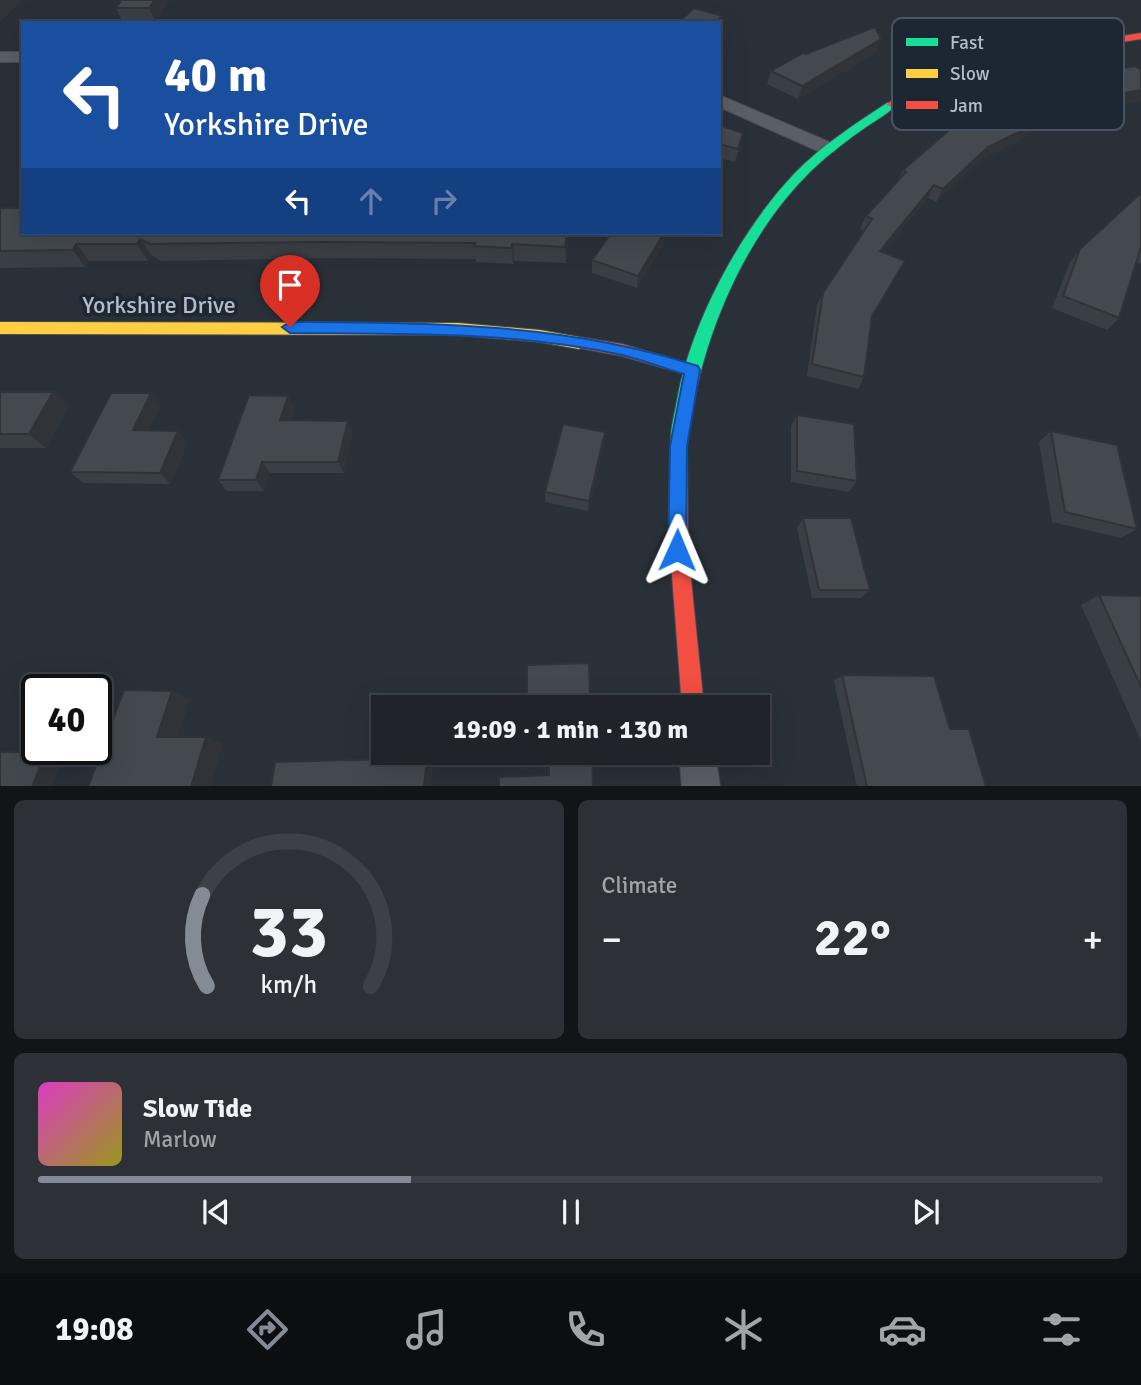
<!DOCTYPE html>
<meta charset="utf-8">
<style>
:root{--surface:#20242a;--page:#2d3036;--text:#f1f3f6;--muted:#a2a4a8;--line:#3d4147;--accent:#848b96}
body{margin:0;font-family:Signika,sans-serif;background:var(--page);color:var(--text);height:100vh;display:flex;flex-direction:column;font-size:26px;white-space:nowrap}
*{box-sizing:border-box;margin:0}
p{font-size:23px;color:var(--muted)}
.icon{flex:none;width:38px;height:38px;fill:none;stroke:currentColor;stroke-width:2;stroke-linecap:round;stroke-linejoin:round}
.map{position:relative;height:786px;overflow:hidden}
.panel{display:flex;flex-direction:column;gap:14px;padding:14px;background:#121417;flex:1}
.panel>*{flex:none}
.banner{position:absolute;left:21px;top:21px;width:700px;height:214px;border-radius:0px;box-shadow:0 7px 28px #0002,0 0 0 2px var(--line);background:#1a4fa0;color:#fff;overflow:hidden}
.speed{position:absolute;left:21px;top:674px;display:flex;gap:14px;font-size:35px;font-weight:700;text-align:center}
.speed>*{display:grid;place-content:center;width:91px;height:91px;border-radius:50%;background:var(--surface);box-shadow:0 7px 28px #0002,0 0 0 2px var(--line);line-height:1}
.speed .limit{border:4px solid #111;border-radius:10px;background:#fff;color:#111}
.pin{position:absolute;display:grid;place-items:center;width:60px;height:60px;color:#fff;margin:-72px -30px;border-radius:50% 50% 50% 0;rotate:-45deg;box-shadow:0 0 7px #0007}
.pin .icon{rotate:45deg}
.me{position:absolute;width:77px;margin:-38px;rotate:1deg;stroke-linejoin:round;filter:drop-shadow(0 0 5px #0008)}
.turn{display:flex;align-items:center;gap:24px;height:147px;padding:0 28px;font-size:32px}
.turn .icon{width:91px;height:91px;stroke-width:2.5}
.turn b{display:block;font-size:49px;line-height:60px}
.lanes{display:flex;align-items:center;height:66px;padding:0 28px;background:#0003;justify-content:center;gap:35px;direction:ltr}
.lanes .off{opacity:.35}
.big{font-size:52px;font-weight:700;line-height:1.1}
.panel .card{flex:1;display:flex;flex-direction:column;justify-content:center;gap:10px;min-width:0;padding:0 24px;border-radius:10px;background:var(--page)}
.panel .dial{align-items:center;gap:0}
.dial svg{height:182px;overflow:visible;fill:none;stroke:var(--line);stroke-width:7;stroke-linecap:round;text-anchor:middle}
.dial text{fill:var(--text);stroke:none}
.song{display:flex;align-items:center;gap:21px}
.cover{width:84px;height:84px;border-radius:10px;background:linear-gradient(135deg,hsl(310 70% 55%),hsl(60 70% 35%))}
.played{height:7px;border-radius:4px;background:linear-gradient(90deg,var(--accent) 35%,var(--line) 35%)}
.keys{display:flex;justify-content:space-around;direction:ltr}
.heat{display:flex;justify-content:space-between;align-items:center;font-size:38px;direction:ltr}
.panel .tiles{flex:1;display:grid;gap:14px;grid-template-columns:1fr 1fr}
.card:last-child{grid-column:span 2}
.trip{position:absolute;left:371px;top:695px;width:399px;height:70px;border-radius:0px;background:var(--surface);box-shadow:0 7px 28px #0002,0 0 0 2px var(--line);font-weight:700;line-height:70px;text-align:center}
.menu{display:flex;height:112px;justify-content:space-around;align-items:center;background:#0d0e11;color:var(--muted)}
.menu .icon{width:49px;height:49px}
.menu .selected{color:var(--accent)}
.menu b{font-size:32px;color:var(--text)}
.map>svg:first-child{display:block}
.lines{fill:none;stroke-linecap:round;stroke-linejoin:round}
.street-casing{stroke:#484c53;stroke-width:2}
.fast-casing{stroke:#484c53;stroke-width:2}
.slow-casing{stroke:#484c53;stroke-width:2}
.jam-casing{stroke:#484c53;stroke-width:2}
.street{fill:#5a5e66;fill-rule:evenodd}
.fast{fill:#16e098;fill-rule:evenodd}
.slow{fill:#ffcf43;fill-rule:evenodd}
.jam{fill:#f24e42;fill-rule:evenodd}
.wall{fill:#3a3f45}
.shaded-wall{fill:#303338}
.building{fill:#444950;stroke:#303338;stroke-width:2}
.route{fill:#1a73e8;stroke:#114b97;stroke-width:2}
.labels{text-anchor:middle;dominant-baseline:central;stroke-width:7;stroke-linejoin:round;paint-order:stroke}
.street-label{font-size:24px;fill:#b4bcc9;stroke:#1d2633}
.key{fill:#1d2633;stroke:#4a5360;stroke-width:2}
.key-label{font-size:19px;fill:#b4bcc9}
</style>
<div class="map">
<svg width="1141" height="787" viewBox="0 0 1141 787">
<rect width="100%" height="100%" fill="#2a3038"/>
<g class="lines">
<g class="street-casing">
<path id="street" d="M 0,52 L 23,52 L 23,62 L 0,62 Z
M 719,95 L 834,144 L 837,148 L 834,152 L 820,152 L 719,107 Z
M 679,752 L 715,752 L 720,787 L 682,787 Z"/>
</g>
<g class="fast-casing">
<path id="fast" d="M 887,103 L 896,105 C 888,114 876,120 866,127 C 847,140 829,154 812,170 C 740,240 697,349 687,447 L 685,452 L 679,454 L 673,452 C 667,439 675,414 677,400 C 691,323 740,231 794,174 C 821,146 855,124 887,103 Z"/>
</g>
<g class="slow-casing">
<path id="slow" d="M 0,322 L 458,323 L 540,330 L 579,337 L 586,343 L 579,349 L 540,342 L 458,335 L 0,334 Z"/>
</g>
<g class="jam-casing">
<path id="jam" d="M 1141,33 L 1141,39 C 1055,52 973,68 895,107 L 886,105 C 897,95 915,89 929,83 C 997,56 1069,44 1141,33 Z
M 579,337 L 622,344 L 697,366 L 700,370 L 697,374 L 692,376 L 622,356 L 574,347 L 572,343 L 574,339 Z
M 679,440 L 685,442 L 687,447 L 688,549 L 704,707 L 682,707 L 670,549 L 671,447 L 673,442 Z"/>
</g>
<use href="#street" class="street"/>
<use href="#fast" class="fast"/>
<use href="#slow" class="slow"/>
<use href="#jam" class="jam"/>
</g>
<path class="wall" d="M 170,0 L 155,20 L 122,20 L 116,8 Z
M 877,52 L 798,99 L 767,84 L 771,71 L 806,54 Z
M 1141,70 L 1141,101 L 1105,108 L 1095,100 L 1028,133 L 1025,138 L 980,160 L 936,202 L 928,198 L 883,252 L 905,261 L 872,318 L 864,377 L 858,389 L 807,376 L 817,305 L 823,293 L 864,231 L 860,229 L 866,216 L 898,181 L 903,170 L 1057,80 Z
M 719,125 L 740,146 L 735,162 L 719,158 Z
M 1141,193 L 1141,264 L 1136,262 L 1119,318 L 1107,330 L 1052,308 L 1070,262 L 1080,249 Z
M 0,210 L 23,233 L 569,233 L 566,263 L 514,261 L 513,264 L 476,262 L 476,259 L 326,258 L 161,261 L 151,255 L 148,261 L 89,261 L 85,267 L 0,268 Z
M 665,242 L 637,288 L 592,273 L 592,260 Z
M 0,392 L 69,407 L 46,448 L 0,448 Z
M 151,393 L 161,405 L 149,430 L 188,442 L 170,484 L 83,483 L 70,472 Z
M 288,396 L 294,407 L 291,420 L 348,421 L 353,432 L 344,473 L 270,473 L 264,491 L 227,491 L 218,480 Z
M 797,415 L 857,481 L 849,492 L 791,482 L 791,426 Z
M 1051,431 L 1137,529 L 1121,538 L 1052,522 L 1039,442 Z
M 605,432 L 604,444 L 588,511 L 545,502 L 545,492 Z
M 803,518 L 870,590 L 861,598 L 812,598 L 797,528 Z
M 1099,595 L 1141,596 L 1141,741 L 1081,605 Z
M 842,675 L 950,729 L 986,787 L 857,787 L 834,681 Z"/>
<path class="shaded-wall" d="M 2,0 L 22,0 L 0,22 L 0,2 Z
M 155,0 L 170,0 L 155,20 L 149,8 Z
M 722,16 L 719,29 L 719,23 L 714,23 Z
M 881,39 L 877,52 L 798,99 L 802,86 Z
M 1104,87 L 1095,100 L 1028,133 L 1025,138 L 980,160 L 936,202 L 943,189 L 988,147 L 1029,123 Z
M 1141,90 L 1141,101 L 1105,108 L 1114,95 Z
M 934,185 L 928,198 L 874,264 L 880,251 Z
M 567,233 L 569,233 L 566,263 L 565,247 Z
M 664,233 L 666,233 L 665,242 L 637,288 L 638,276 Z
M 140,239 L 151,255 L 148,261 L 137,244 Z
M 76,244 L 89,261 L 85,267 L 73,250 Z
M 512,244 L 514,261 L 513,264 L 512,248 Z
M 53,392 L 69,407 L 46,448 L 29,434 Z
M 151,393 L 161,405 L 144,442 L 133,430 Z
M 288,396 L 294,407 L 288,431 L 280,420 Z
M 348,421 L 353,432 L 344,473 L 338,462 Z
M 178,431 L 188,442 L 170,484 L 160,473 Z
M 605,432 L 604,444 L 588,511 L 589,501 Z
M 262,462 L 270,473 L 264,491 L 256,480 Z
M 172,691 L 190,699 L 176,744 L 157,737 Z
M 206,737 L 223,744 L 211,787 L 191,787 Z
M 46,752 L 64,756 L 52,787 L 32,787 Z
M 427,758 L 433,764 L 431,787 L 424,787 Z"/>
<path class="building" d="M 122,0 L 155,0 L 149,8 L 116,8 Z
M 694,8 L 722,16 L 714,23 L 678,23 Z
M 875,27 L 881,39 L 802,86 L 771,71 L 803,53 L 806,54 Z
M 1135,66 L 1141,70 L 1141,90 L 1114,95 L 1104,87 L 1029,123 L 1033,125 L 988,147 L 943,189 L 934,185 L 880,251 L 905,261 L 872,316 L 864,377 L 812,364 L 823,293 L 872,219 L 866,216 L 906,172 L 903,170 L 954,126 L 1052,77 L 1057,80 Z
M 719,125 L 743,133 L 738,149 L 719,144 Z
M 1141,193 L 1141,247 L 1119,318 L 1063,296 L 1080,249 Z
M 1,208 L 23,208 L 23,233 L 567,233 L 565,247 L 512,244 L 512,248 L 474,246 L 475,243 L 320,242 L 150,244 L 140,239 L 137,244 L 76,244 L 73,250 L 0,251 L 0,210 Z
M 611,233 L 664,233 L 638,276 L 592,260 Z
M 0,392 L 53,392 L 29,434 L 0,434 Z
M 111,393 L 151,393 L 133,430 L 178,431 L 160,473 L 70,472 Z
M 249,395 L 288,396 L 280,420 L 348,421 L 338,462 L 262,462 L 256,480 L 218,480 Z
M 797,415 L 854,424 L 857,481 L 797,471 Z
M 563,424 L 605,432 L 589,501 L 545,492 Z
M 1051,431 L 1117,445 L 1137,529 L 1065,512 Z
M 803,518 L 851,518 L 870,590 L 819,590 Z
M 1099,595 L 1141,596 L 1141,687 Z
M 589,663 L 590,707 L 527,707 L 527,665 Z
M 842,675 L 934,676 L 950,729 L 969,729 L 986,787 L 867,787 Z
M 124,690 L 172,691 L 157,737 L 206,737 L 191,787 L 88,787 Z
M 0,752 L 46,752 L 32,787 L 0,787 Z
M 549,752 L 592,752 L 593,787 L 499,787 L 499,777 L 549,775 Z
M 427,758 L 424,787 L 271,787 L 275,762 Z"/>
<path class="route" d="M 290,322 C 430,323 562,322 698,366 L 700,370 L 687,446 L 686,550 L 683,556 L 677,558 L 670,556 L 668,550 L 670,446 L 684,374 C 663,368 643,360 622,355 C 513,331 401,334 290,333 L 282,327 Z"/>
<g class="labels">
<g class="street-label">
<text x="159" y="305">Yorkshire Drive</text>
</g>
</g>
<rect x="892" y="18" width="232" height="112" rx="10" class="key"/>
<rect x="906" y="38" width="32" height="8" fill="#16e098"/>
<rect x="906" y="69" width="32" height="9" fill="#ffcf43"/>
<rect x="906" y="101" width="32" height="8" fill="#f24e42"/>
<g class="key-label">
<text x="950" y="49">Fast</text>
<text x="950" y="80">Slow</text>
<text x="950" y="112">Jam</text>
</g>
</svg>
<div class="speed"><div class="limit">40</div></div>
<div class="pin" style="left:290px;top:327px;background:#d93025"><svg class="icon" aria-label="arrive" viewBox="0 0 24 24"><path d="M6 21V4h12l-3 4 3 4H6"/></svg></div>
<svg class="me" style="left:677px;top:550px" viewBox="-20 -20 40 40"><path d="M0-17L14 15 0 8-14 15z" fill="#1a73e8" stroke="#fff" stroke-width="4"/></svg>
<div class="trip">19:09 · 1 min · 130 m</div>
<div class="banner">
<div class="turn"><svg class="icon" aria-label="left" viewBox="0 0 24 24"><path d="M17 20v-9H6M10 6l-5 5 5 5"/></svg><div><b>40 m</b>Yorkshire Drive</div></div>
<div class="lanes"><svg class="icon" aria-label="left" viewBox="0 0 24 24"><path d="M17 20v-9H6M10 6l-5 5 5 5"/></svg><svg class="icon off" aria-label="ahead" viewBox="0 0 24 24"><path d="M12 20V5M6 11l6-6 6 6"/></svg><svg class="icon off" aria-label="right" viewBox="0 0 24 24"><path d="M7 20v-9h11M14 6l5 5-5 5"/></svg></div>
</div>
</div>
<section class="panel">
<div class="tiles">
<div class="card dial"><svg viewBox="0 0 100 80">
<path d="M14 69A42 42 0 1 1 86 69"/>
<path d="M14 69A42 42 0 0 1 12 29" stroke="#848b96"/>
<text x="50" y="56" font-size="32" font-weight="700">33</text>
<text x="50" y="72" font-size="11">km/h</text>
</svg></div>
<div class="card"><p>Climate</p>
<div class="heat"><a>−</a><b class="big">22°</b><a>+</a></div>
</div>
<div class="card">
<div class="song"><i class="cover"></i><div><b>Slow Tide</b><p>Marlow</p></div></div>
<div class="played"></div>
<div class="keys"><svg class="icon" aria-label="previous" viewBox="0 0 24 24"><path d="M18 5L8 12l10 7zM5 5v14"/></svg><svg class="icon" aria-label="pause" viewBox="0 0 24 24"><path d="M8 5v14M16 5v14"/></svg><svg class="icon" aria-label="next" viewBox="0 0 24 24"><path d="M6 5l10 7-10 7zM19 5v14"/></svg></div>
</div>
</div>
</section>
<nav class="menu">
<b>19:08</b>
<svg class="icon selected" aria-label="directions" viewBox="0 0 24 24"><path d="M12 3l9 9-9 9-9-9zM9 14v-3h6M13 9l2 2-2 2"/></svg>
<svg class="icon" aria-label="music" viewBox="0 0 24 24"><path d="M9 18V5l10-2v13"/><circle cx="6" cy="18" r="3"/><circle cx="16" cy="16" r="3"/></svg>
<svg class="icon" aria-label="phone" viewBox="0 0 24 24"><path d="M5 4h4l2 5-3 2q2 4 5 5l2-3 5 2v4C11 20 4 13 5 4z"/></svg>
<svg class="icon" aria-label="climate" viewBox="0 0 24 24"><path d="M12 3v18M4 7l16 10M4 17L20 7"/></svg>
<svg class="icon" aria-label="car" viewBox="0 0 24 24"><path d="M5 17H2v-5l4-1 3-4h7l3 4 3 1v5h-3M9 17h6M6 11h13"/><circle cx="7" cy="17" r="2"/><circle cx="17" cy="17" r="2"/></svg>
<svg class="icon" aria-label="filters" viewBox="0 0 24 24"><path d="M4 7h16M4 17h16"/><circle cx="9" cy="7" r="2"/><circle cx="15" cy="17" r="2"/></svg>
</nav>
